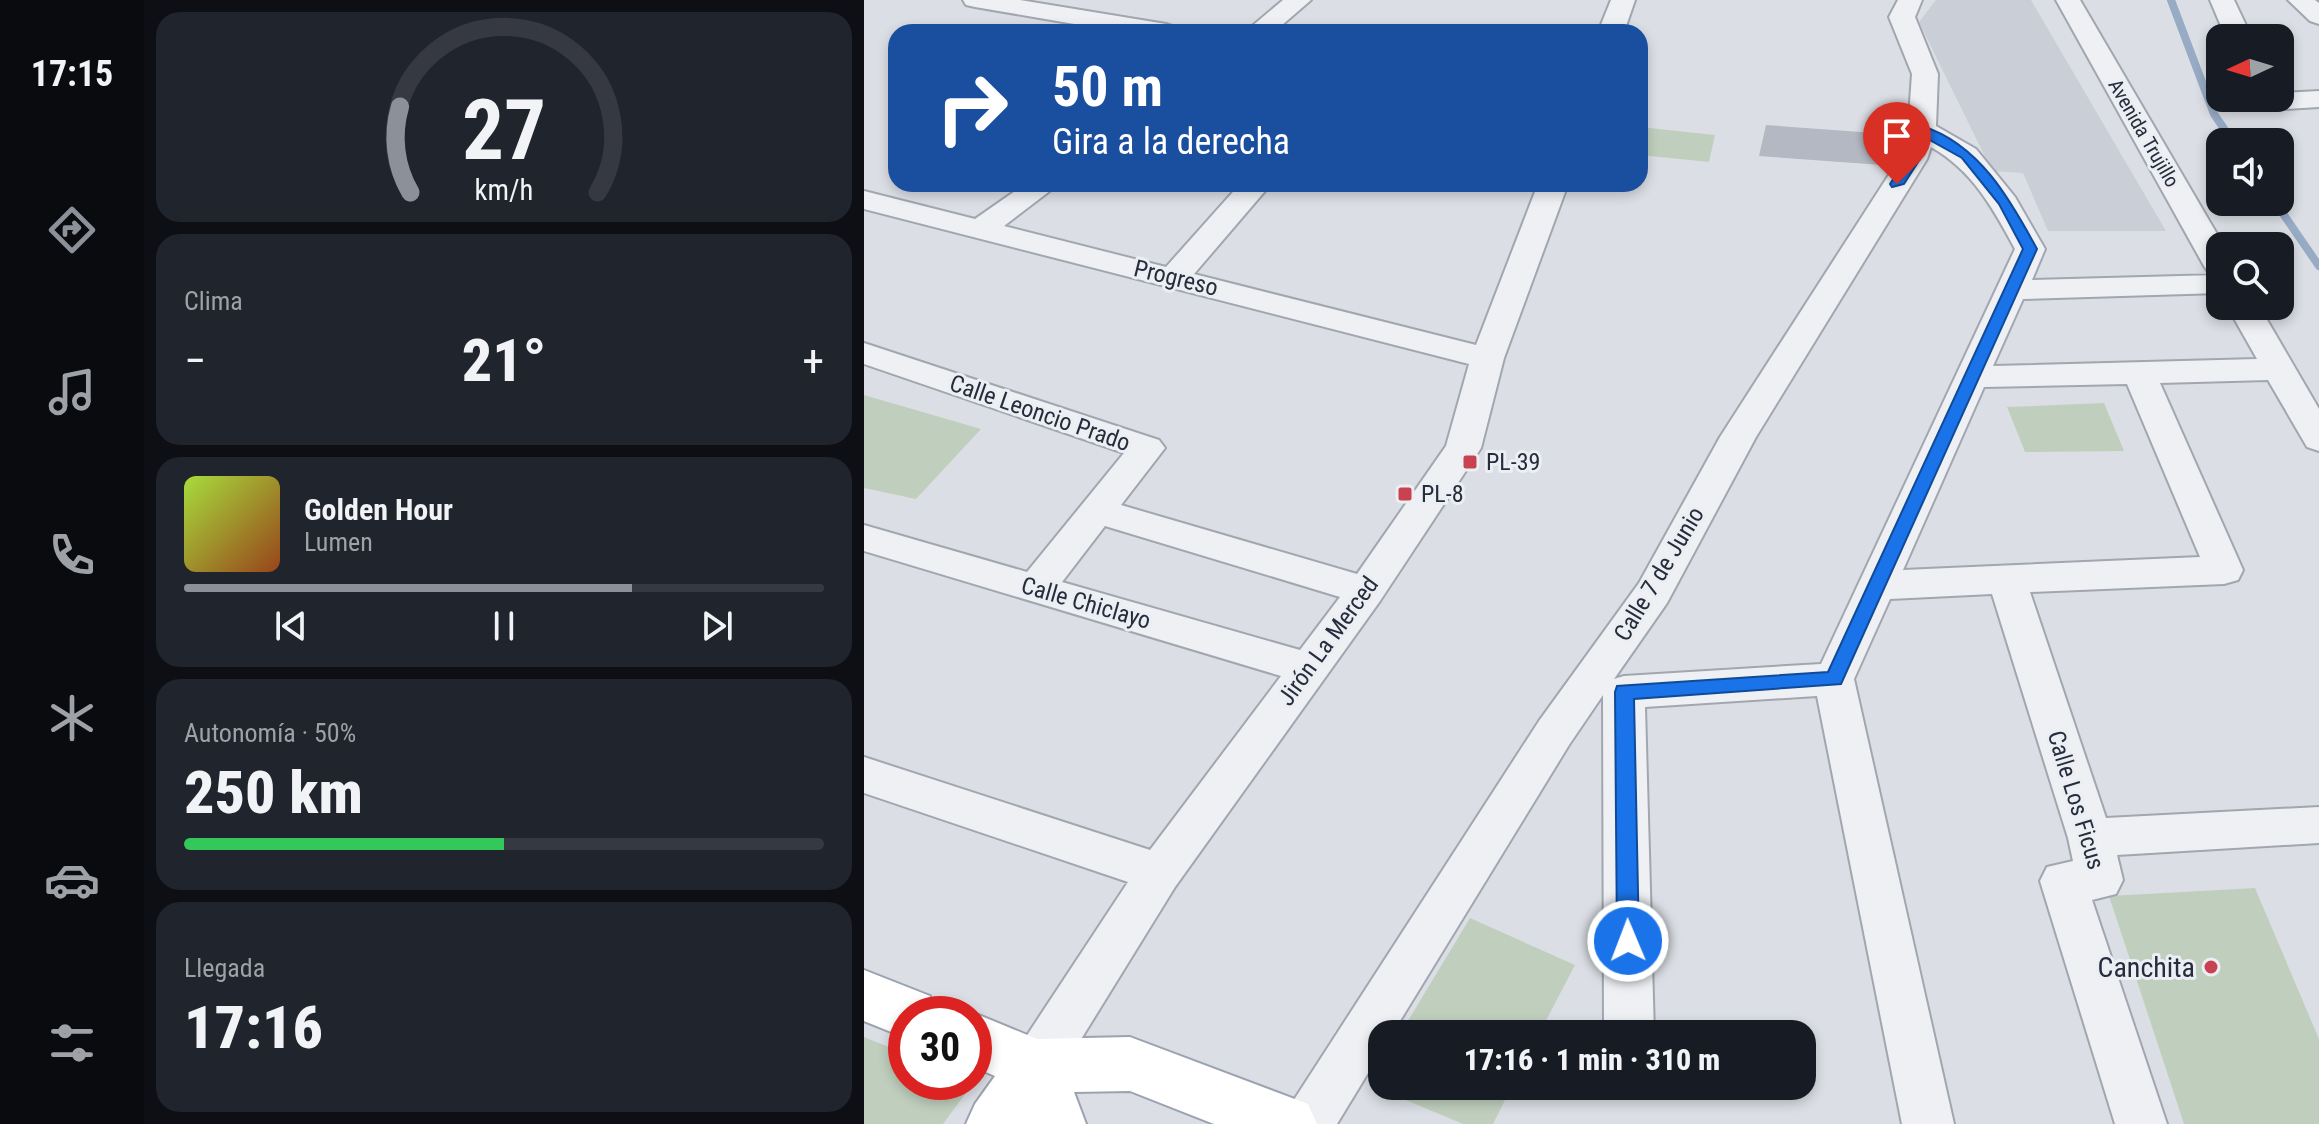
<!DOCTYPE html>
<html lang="es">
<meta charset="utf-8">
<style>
:root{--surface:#171b24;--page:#20242c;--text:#f1f3f6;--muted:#9ea1a6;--line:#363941;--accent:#8c9099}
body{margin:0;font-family:"Roboto Condensed",sans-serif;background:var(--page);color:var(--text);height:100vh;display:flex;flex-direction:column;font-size:30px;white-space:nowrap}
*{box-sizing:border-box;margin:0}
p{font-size:26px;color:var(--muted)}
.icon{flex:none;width:44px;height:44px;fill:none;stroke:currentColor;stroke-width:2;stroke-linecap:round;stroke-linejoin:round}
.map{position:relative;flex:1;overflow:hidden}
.sheet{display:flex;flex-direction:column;gap:12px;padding:12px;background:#0d0f14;width:720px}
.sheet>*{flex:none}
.hud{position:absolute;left:24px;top:24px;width:760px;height:168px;border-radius:24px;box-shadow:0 4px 12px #0003;background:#1a4fa0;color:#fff;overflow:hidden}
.needle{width:52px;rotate:266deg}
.tools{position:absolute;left:1342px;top:24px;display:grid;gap:16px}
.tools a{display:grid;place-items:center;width:88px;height:88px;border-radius:16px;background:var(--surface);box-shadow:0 4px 12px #0003;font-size:40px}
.speed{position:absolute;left:24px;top:996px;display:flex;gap:16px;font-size:40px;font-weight:700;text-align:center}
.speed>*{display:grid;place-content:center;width:104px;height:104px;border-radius:50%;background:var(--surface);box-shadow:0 4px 12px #0003;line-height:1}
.speed .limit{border:12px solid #d22;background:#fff;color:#111}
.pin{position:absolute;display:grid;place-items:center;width:68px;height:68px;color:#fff;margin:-82px -34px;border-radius:50% 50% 50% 0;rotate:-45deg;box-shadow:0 0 8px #0007}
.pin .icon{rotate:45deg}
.me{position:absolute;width:88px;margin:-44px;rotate:359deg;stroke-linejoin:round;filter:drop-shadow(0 0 6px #0008)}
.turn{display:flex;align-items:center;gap:28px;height:168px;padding:0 32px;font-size:36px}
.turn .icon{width:104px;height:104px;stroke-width:2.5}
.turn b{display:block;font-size:56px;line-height:68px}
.big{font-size:60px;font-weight:800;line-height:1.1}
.sheet .tile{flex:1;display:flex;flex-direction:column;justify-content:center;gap:12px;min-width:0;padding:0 28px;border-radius:24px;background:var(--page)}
.sheet .dial{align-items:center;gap:0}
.dial svg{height:208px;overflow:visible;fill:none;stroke:var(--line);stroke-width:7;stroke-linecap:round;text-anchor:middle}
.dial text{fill:var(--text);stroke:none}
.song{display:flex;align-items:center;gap:24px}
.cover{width:96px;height:96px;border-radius:12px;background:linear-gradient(135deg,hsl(80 70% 55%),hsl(20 70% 35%))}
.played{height:8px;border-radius:4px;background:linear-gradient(90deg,var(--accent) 70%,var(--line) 70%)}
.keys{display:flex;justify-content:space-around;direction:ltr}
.heat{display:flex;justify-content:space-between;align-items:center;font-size:44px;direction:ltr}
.charge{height:12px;border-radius:6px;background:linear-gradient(90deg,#34c759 50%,var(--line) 0)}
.trip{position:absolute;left:504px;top:1020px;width:448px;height:80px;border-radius:24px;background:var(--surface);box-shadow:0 4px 12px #0003;font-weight:800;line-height:80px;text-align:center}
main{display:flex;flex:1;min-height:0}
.menu{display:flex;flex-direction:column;width:144px;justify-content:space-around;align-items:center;background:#090b0e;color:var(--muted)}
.menu .icon{width:56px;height:56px}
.menu .current{color:var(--accent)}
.menu b{font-size:36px;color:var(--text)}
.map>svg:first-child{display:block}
.built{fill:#caced7}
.green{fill:#c0cfbd}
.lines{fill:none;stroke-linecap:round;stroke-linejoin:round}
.stream{stroke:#97abc5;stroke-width:8}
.building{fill:#b3b8c2}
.minor-casing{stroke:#a1a6af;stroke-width:4}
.major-casing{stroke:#9ba3b0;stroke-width:4}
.minor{fill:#eef0f4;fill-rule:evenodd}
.major{fill:#fff;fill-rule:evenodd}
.route{fill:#1a73e8;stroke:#114b97;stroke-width:2}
.poi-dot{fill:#c8424f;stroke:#ebeef3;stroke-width:3}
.labels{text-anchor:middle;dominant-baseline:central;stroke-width:6;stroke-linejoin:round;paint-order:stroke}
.far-street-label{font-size:20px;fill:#262c3b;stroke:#ebeef3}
.street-label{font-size:24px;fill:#262c3b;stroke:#ebeef3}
.poi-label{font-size:24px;fill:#262c3b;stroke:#ebeef3;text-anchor:start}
.near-poi-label{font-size:28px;fill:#262c3b;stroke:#ebeef3;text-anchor:end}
</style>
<main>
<nav class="menu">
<b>17:15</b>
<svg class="icon current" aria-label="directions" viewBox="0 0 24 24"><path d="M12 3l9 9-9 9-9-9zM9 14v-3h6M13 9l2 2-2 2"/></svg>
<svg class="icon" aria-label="music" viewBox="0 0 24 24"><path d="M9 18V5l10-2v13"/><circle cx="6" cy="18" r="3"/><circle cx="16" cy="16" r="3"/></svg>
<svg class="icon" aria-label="phone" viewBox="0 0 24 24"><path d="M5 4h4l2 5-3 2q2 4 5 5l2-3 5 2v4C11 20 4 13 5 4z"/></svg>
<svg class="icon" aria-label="climate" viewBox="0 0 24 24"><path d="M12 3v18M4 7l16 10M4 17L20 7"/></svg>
<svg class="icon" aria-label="car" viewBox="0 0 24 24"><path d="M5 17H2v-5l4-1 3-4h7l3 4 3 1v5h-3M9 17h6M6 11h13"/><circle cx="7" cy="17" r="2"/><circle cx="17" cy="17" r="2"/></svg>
<svg class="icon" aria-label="filters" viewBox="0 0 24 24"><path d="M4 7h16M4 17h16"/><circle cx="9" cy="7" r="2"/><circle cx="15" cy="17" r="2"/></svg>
</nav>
<section class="sheet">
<div class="tile dial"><svg viewBox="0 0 100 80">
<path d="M14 69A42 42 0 1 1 86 69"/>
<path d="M14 69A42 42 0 0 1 10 36" stroke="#8c9099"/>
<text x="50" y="56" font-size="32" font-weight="700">27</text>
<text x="50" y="72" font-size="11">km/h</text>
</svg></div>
<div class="tile"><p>Clima</p>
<div class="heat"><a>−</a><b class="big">21°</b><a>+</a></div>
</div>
<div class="tile">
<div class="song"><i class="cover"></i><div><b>Golden Hour</b><p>Lumen</p></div></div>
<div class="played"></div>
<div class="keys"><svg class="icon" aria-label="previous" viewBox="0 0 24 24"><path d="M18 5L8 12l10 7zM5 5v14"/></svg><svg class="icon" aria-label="pause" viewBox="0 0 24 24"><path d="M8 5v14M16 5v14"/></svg><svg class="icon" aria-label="next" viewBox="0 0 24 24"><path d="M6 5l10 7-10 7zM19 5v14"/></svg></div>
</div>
<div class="tile"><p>Autonomía · 50%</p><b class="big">250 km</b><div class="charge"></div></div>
<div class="tile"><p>Llegada</p><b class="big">17:16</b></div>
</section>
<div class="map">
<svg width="1455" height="1124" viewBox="0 0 1455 1124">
<rect width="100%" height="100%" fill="#dbdfe5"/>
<path class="built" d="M 1072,0 L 1167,0 L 1302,231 L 1184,231 L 1159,173 L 1128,171 L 1055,22 Z"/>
<path class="green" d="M 776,127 L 851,135 L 845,162 L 776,155 Z
M 0,395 L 117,429 L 52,499 L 0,488 Z
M 1240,403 L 1260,451 L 1161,452 L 1143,407 Z
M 1391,888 L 1455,1039 L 1455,1124 L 1320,1124 L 1245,896 Z
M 606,918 L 711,965 L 675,1034 L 536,1034 Z
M 0,1037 L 42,1054 L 42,1082 L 110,1082 L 79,1124 L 0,1124 Z
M 518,1064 L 518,1086 L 648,1086 L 629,1124 L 599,1124 L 506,1085 Z"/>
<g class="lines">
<path class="stream" d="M 1307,0 L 1350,114 L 1369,142
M 1411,202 L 1455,266"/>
</g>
<path class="building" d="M 902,125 L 1024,134 L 1018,165 L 895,156 Z"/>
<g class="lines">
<g class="minor-casing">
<path id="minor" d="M 99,0 L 156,0 L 302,24 L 311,27 L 315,32 L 257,32 L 111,7 L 102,5 Z
M 419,0 L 447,0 L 410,32 L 381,32 Z
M 747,0 L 771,0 L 760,32 L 734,32 Z
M 1034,0 L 1058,0 L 1051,17 L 1074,74 L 1072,126 L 1112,149 L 1151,197 L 1181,249 L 1168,280 L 1353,275 L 1345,273 L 1340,266 L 1192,0 L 1216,0 L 1360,246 L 1356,246 L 1356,293 L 1159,299 L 1129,366 L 1393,359 L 1363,306 L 1395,306 L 1455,409 L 1455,451 L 1443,447 L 1404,380 L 1296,383 L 1379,570 L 1374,580 L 1360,584 L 1166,592 L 1242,818 L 1455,807 L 1455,843 L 1253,855 L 1259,880 L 1252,894 L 1228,900 L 1303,1124 L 1251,1124 L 1176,881 L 1183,867 L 1209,861 L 1204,838 L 1128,594 L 1026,599 L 990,679 L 1090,1124 L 1038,1124 L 953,696 L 781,707 L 790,1034 L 740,1034 L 739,695 L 705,745 L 528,1034 L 518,1034 L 518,1050 L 473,1124 L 418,1124 L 426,1106 L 675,721 L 775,583 L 856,437 L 1035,159 L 1044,130 L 1048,74 L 1025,17 ZM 1067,147 C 1108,170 1129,208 1151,249 L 957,664 L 760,676 L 750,679 L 803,603 L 892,437 L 1063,159 ZM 1263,384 L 1336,557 L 1039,570 L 1120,387 Z
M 1346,0 L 1370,0 L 1388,38 L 1362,38 Z
M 1424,0 L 1451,0 L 1455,3 L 1455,24 L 1446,21 Z
M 1455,91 L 1455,107 L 1404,110 L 1394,108 L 1388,98 L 1416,98 L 1416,93 Z
M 161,184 L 195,184 L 140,226 L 302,267 L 376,184 L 407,184 L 330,274 L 612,345 L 674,184 L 704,184 L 640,358 L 617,448 L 516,601 L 311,887 L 190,1083 L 172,1090 L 154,1083 L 147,1066 L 154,1049 L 264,882 L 0,793 L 0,757 L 286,850 L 417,676 L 0,551 L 0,525 L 163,572 L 260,453 L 0,364 L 0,343 L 295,440 L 301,448 L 257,505 L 493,574 L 582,446 L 605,364 L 0,209 L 0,191 L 111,219 ZM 241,526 L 476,597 L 436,650 L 198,582 Z"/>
</g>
<g class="major-casing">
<path id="major" d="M 0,970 L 66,996 L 74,1014 L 42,1014 L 42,1038 L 0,1021 Z
M 110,1013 L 173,1039 L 266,1037 L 444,1104 L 453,1124 L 350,1124 L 266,1091 L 210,1092 L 222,1124 L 102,1124 L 111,1104 L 131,1076 L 110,1067 Z"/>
</g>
<use href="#minor" class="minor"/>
<use href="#major" class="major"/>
</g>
<path class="route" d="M 1058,126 C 1115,144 1146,199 1173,249 L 977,684 L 770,699 L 775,941 L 772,948 L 764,951 L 756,948 L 753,941 L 751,692 L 753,686 L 964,672 L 1159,249 L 1135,204 L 1098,158 L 1062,138 L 1056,159 L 1040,184 L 1028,187 L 1026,184 L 1042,159 L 1051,130 Z"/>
<g class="poi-dot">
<rect x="598" y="454" width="16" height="16" rx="4"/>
<rect x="533" y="486" width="16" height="16" rx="4"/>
<circle cx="1347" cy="967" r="8"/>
</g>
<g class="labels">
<g class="far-street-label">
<text transform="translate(1280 133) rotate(60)">Avenida Trujillo</text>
</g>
<g class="street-label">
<text transform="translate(312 278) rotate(14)">Progreso</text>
<text transform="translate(176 413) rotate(19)">Calle Leoncio Prado</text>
<text transform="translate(795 574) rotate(-59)">Calle 7 de Junio</text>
<text transform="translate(222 603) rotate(16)">Calle Chiclayo</text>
<text transform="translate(464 641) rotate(-54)">Jirón La Merced</text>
<text transform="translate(1212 800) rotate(73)">Calle Los Ficus</text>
</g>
<g class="poi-label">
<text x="622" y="462">PL-39</text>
<text x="557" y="494">PL-8</text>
</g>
<g class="near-poi-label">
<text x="1331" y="967">Canchita</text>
</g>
</g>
</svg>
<div class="tools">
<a><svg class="needle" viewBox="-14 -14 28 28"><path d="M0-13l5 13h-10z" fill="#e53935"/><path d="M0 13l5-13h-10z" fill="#9ea1a6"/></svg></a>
<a><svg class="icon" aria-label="sound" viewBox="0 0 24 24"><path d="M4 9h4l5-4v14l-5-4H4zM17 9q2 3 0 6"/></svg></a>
<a><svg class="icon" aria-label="search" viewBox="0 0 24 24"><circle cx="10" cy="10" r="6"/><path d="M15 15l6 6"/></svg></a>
</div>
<div class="speed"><div class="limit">30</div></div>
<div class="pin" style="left:1033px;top:184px;background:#d93025"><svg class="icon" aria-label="arrive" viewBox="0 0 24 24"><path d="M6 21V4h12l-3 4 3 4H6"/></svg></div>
<svg class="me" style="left:764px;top:941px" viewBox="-20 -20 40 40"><circle r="17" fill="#1a73e8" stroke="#fff" stroke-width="3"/><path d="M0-11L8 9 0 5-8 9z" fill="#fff"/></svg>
<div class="trip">17:16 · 1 min · 310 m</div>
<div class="hud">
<div class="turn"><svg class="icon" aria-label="right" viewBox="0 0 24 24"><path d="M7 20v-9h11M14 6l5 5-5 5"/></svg><div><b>50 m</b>Gira a la derecha</div></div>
</div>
</div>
</main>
